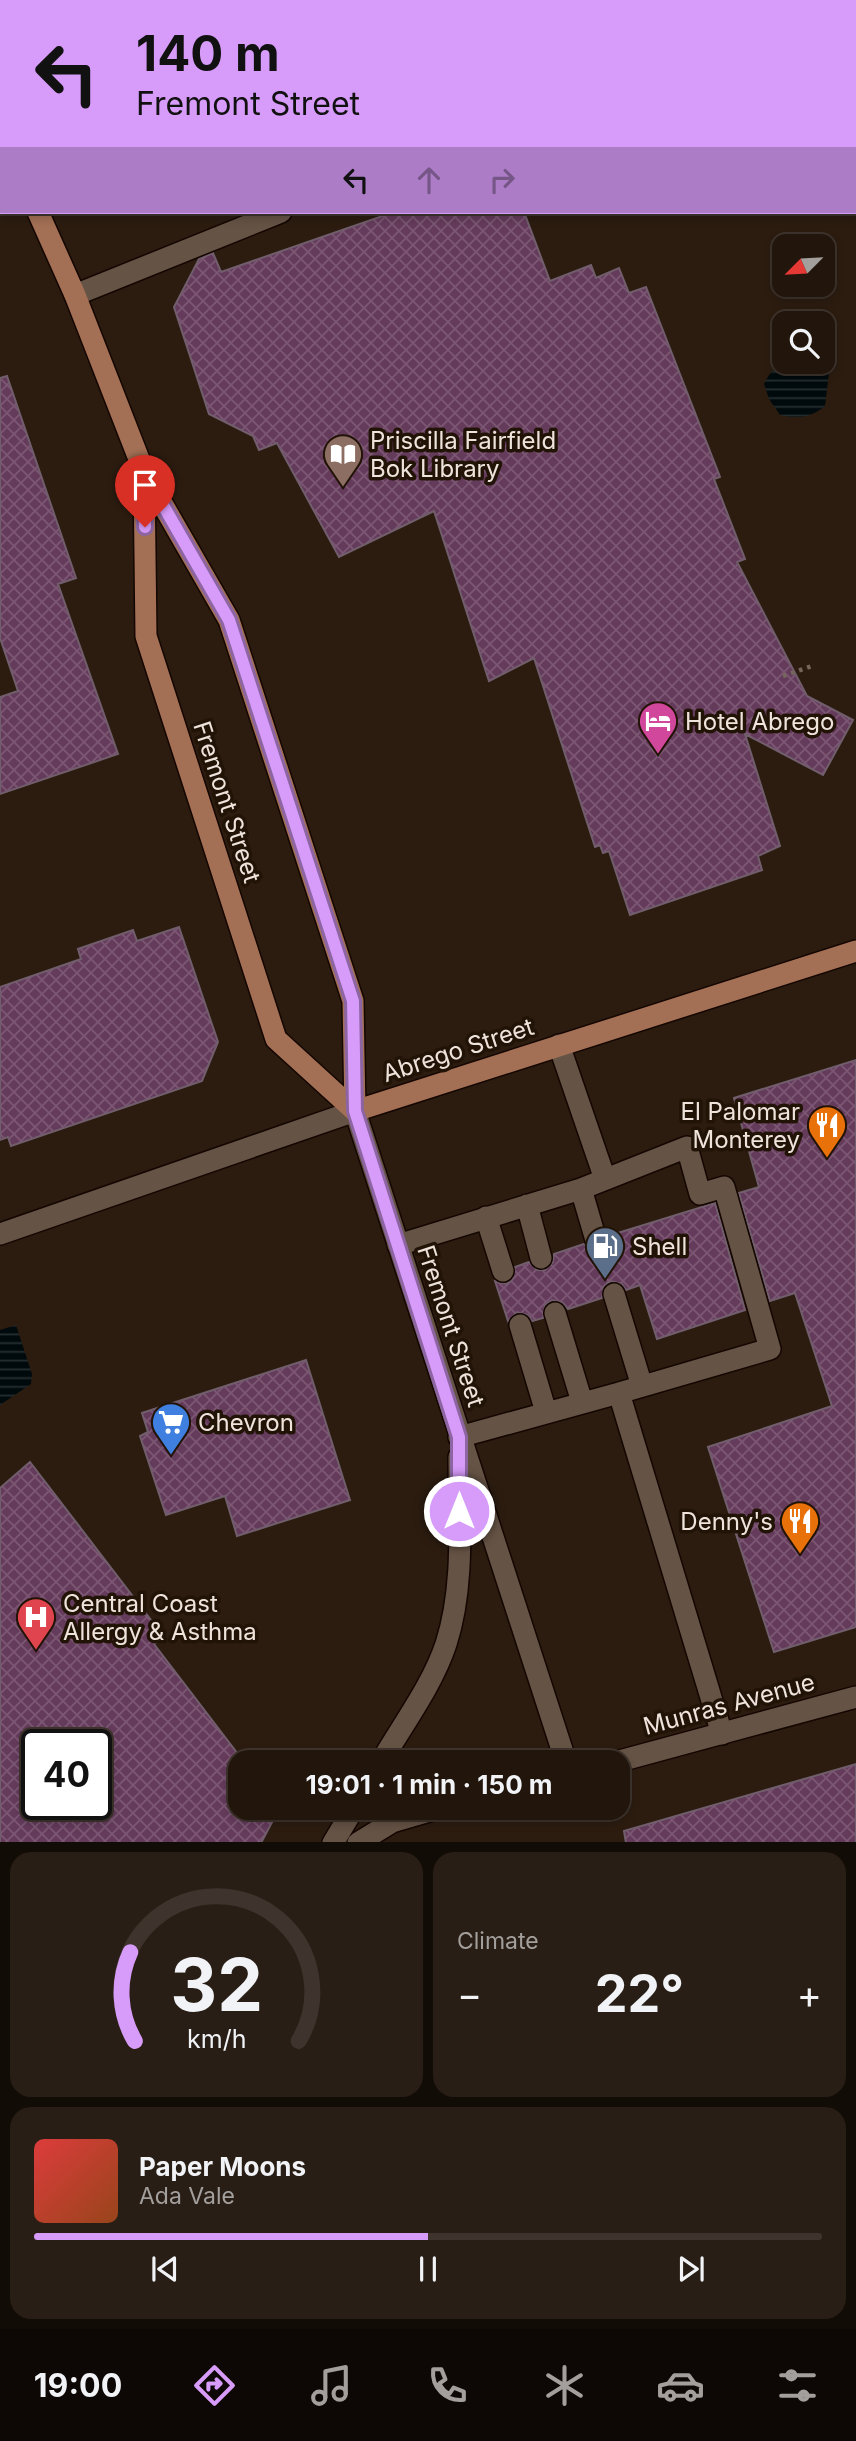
<!DOCTYPE html>
<meta charset="utf-8">
<style>
:root{--surface:#21150c;--page:#291e15;--text:#f1f3f6;--muted:#a29f9d;--line:#3e342d;--accent:#d79bf9}
body{margin:0;font-family:Inter,sans-serif;background:var(--page);color:var(--text);height:100vh;display:flex;flex-direction:column;font-size:26px;white-space:nowrap}
*{box-sizing:border-box;margin:0}
p{font-size:23px;color:var(--muted)}
.icon{flex:none;width:38px;height:38px;fill:none;stroke:currentColor;stroke-width:2;stroke-linecap:round;stroke-linejoin:round}
.map{position:relative;height:1842px;overflow:hidden}
.panel{display:flex;flex-direction:column;gap:10px;padding:10px;background:#120c07;flex:1}
.panel>*{flex:none}
.top-card{position:absolute;left:0px;top:0px;width:858px;height:214px;box-shadow:0 4px 10px #0003,0 0 0 2px var(--line);background:#d79bf9;color:#111;overflow:hidden}
.needle{width:46px;rotate:246deg}
.tools{position:absolute;left:772px;top:234px;display:grid;gap:14px}
.tools a{display:grid;place-items:center;width:63px;height:63px;border-radius:14px;background:var(--surface);box-shadow:0 4px 10px #0003,0 0 0 2px var(--line);font-size:35px}
.speed{position:absolute;left:21px;top:1729px;display:flex;gap:14px;font-size:35px;font-weight:700;text-align:center}
.speed>*{display:grid;place-content:center;width:91px;height:91px;border-radius:50%;background:var(--surface);box-shadow:0 4px 10px #0003,0 0 0 2px var(--line);line-height:1}
.speed .limit{border:4px solid #111;border-radius:10px;background:#fff;color:#111}
.pin{position:absolute;display:grid;place-items:center;width:60px;height:60px;color:#fff;margin:-72px -30px;border-radius:50% 50% 50% 0;rotate:-45deg;box-shadow:0 0 7px #0007}
.pin .icon{rotate:45deg}
.me{position:absolute;width:77px;margin:-38px;rotate:0deg;stroke-linejoin:round;filter:drop-shadow(0 0 5px #0008)}
.turn{display:flex;align-items:center;gap:24px;height:147px;padding:0 21px;font-size:32px}
.turn .icon{width:91px;height:91px;stroke-width:2.5}
.turn b{display:block;font-size:49px;line-height:60px}
.lanes{display:flex;align-items:center;height:66px;padding:0 21px;background:#0003;justify-content:center;gap:35px;direction:ltr}
.lanes .off{opacity:.35}
.big{font-size:52px;font-weight:700;line-height:1.1}
.panel .widget{flex:1;display:flex;flex-direction:column;justify-content:center;gap:10px;min-width:0;padding:0 24px;border-radius:21px;background:var(--page)}
.panel .dial{align-items:center;gap:0}
.dial svg{height:182px;overflow:visible;fill:none;stroke:var(--line);stroke-width:7;stroke-linecap:round;text-anchor:middle}
.dial text{fill:var(--text);stroke:none}
.song{display:flex;align-items:center;gap:21px}
.cover{width:84px;height:84px;border-radius:10px;background:linear-gradient(135deg,hsl(0 70% 55%),hsl(20 70% 35%))}
.played{height:7px;border-radius:4px;background:linear-gradient(90deg,var(--accent) 50%,var(--line) 50%)}
.keys{display:flex;justify-content:space-around;direction:ltr}
.heat{display:flex;justify-content:space-between;align-items:center;font-size:38px;direction:ltr}
.panel .tiles{flex:1;display:grid;gap:10px;grid-template-columns:1fr 1fr}
.widget:last-child{grid-column:span 2}
.trip{position:absolute;left:228px;top:1750px;width:402px;height:70px;border-radius:21px;background:var(--surface);box-shadow:0 4px 10px #0003,0 0 0 2px var(--line);font-weight:700;line-height:70px;text-align:center}
.tabs{display:flex;height:112px;justify-content:space-around;align-items:center;background:#0d0805;color:var(--muted)}
.tabs .icon{width:49px;height:49px}
.tabs .on{color:var(--accent)}
.tabs b{font-size:32px;color:var(--text)}
.map>svg:first-child{display:block}
.water{fill:url(#water-rules)}
.building{fill:url(#building-cross-hatch);stroke:#715e6c;stroke-width:2;fill-rule:evenodd}
.lines{fill:none;stroke-linecap:round;stroke-linejoin:round}
.lane-casing{stroke:#140600;stroke-width:24}
.street-casing{stroke:#140600;stroke-width:24}
.secondary-casing{stroke:#140600;stroke-width:24}
.primary-casing{stroke:#140600;stroke-width:24}
.path{stroke:#74665b;stroke-width:4.5;stroke-dasharray:3.5 5;stroke-linecap:butt}
.lane{stroke:#655345;stroke-width:21}
.street{stroke:#655345;stroke-width:21}
.secondary{stroke:#655345;stroke-width:21}
.primary{stroke:#a47055;stroke-width:21}
.route-casing{stroke:#8c65a2;stroke-width:18}
.route{stroke:#d79bf9;stroke-width:12}
.labels{text-anchor:middle;dominant-baseline:central;stroke-width:7;stroke-linejoin:round;paint-order:stroke}
.poi-label{font-size:24px;fill:#efe4dc;stroke:#221307;text-anchor:start}
.street-label{font-size:24px;fill:#efe4dc;stroke:#221307}
</style>
<div class="map">
<svg width="856" height="1843" viewBox="0 0 856 1843">
<defs>
<pattern id="water-rules" width="6" height="5" patternUnits="userSpaceOnUse" patternTransform="scale(1.75)"><rect width="6" height="5" fill="#000a0d"/><path d="M0 2.5h6" fill="none" stroke="#262e30"/></pattern>
<pattern id="building-cross-hatch" width="8" height="8" patternUnits="userSpaceOnUse" patternTransform="scale(1.75)"><rect width="8" height="8" fill="#653b5c"/><path d="M0 0l8 8M0 8l8-8" fill="none" stroke="#7b5773"/></pattern>
</defs>
<rect width="100%" height="100%" fill="#2c1c10"/>
<path class="water" d="M 823,334 L 830,364 L 825,406 C 811,418 797,419 780,415 L 769,399 L 764,384 C 777,356 795,362 822,362 Z
M 16,1325 L 32,1374 L 31,1384 L 0,1405 L 0,1330 Z"/>
<path class="building" d="M 394,212 L 524,212 L 550,281 L 591,265 L 596,278 L 619,268 L 629,293 L 646,287 L 720,477 L 714,479 L 745,559 L 737,562 L 807,696 L 853,720 L 823,775 L 745,734 L 780,846 L 758,856 L 762,870 L 630,915 L 609,851 L 603,853 L 600,845 L 595,847 L 534,658 L 489,681 L 434,511 L 339,557 L 277,443 L 259,450 L 253,436 L 209,414 L 174,307 L 199,259 L 213,253 L 221,272 Z
M 7,376 L 76,578 L 58,584 L 118,754 L 0,794 L 0,697 L 18,691 L 0,638 L 0,378 Z
M 179,927 L 218,1042 L 202,1081 L 11,1146 L 8,1137 L 0,1140 L 0,987 L 81,959 L 78,949 L 133,930 L 137,941 Z
M 856,1060 L 856,1627 L 774,1652 L 708,1447 L 832,1406 L 795,1293 L 770,1301 L 739,1193 L 759,1187 L 734,1098 Z
M 715,1203 L 745,1310 L 657,1339 L 640,1285 L 626,1290 L 622,1284 L 611,1281 L 604,1286 L 602,1298 L 568,1309 L 563,1303 L 552,1300 L 545,1305 L 543,1318 L 532,1321 L 528,1315 L 517,1312 L 508,1321 L 495,1281 L 506,1284 L 512,1280 L 515,1267 L 529,1262 L 537,1270 L 545,1270 L 553,1262 L 554,1254 L 584,1244 L 592,1253 L 600,1252 L 609,1244 L 608,1236 Z
M 306,1360 L 350,1500 L 237,1536 L 225,1496 L 166,1515 L 140,1436 L 148,1432 L 142,1413 Z
M 30,1462 L 164,1637 L 154,1644 L 244,1762 L 240,1762 L 240,1808 L 279,1809 L 261,1843 L 0,1843 L 0,1488 ZM 37,1745 L 96,1745 L 96,1804 L 37,1804 Z
M 856,1764 L 856,1843 L 626,1843 L 624,1831 Z"/>
<g class="lines">
<g class="lane-casing">
<path id="lane" d="M 559,1045 L 605,1179
M 581,1189 L 596,1240
M 527,1205 L 541,1258
M 486,1217 L 503,1271
M 398,1245 L 581,1189 L 687,1147 L 700,1194 L 724,1187 L 770,1349 L 619,1393
M 614,1294 L 642,1386
M 555,1313 L 582,1402
M 520,1325 L 546,1412
M 459,1437 L 619,1393 L 722,1734"/>
</g>
<g class="street-casing">
<path id="street" d="M 453,0 L 453,2
M 596,2 L 597,0
M 75,295 L 281,212"/>
</g>
<g class="secondary-casing">
<path id="secondary" d="M 0,1234 L 355,1111 L 566,1762
M 381,1762 C 403,1724 432,1686 446,1644 C 465,1585 459,1519 459,1457
M 616,1762 L 856,1697
M 333,1843 L 354,1808
M 358,1843 L 392,1822 L 440,1808"/>
</g>
<g class="primary-casing">
<path id="primary" d="M 0,124 L 2,128
M 38,212 L 75,295 L 144,472 L 229,620 L 353,1001 L 355,1111
M 144,475 L 146,636 L 276,1039 L 355,1111
M 355,1111 L 856,951"/>
</g>
<path class="path" d="M 783,676 L 812,666"/>
<use href="#lane" class="lane"/>
<use href="#street" class="street"/>
<use href="#secondary" class="secondary"/>
<use href="#primary" class="primary"/>
</g>
<g class="lines">
<g class="route-casing">
<path id="route" d="M 145,527 L 144,472 L 229,620 L 353,1001 L 355,1111 L 459,1437 L 459,1511"/>
</g>
<use href="#route" class="route"/>
</g>
<defs>
<g id="library-pin" transform="scale(2.0125)"><path d="M0 17L-7.5 6A9.5 9.5 0 1 1 7.5 6Z" fill="#8d6e63" stroke="#221307"/><path d="M-6-4Q-3-5.5-.7-3.5V5Q-3 3-6 4ZM6-4Q3-5.5 .7-3.5V5Q3 3 6 4Z" fill="#fff"/></g>
<g id="hotel-pin" transform="scale(2.0125)"><path d="M0 17L-7.5 6A9.5 9.5 0 1 1 7.5 6Z" fill="#d1479c" stroke="#221307"/><path d="M-6-4.5h1.5V1H6V5H4.5V3h-9V5H-6ZM-4 0a1.8 1.8 0 1 1 3.6 0ZM.5 0V-2.5h3Q6-2.5 6 0Z" fill="#fff"/></g>
<g id="restaurant-pin" transform="scale(2.0125)"><path d="M0 17L-7.5 6A9.5 9.5 0 1 1 7.5 6Z" fill="#e8710a" stroke="#221307"/><path d="M-5-6h1v4h1v-4h1v4h1v-4h1v5L-1.5 .5V6h-2V.5L-5-1ZM5-6V6H3V1.5H1.5Q1.5-4 5-6Z" fill="#fff"/></g>
<g id="fuel-pin" transform="scale(2.0125)"><path d="M0 17L-7.5 6A9.5 9.5 0 1 1 7.5 6Z" fill="#5c6f8a" stroke="#221307"/><path d="M-5.5-6h7V0h2V4h1.3V-2.5L3-4.5l.8-.8L6-3V5H2.5V1h-1V6h-7ZM-4.2-4.7v3.2H.2V-4.7Z" fill="#fff"/></g>
<g id="supermarket-pin" transform="scale(2.0125)"><path d="M0 17L-7.5 6A9.5 9.5 0 1 1 7.5 6Z" fill="#3f7fe0" stroke="#221307"/><path d="M-6-5.5h2.5l.6 2H6L4.5 2H-2.5L-4.4-4H-6ZM-1.5 3.2a1.3 1.3 0 1 0 .1 0ZM3 3.2a1.3 1.3 0 1 0 .1 0Z" fill="#fff"/></g>
<g id="hospital-pin" transform="scale(2.0125)"><path d="M0 17L-7.5 6A9.5 9.5 0 1 1 7.5 6Z" fill="#e0444e" stroke="#221307"/><path d="M-5-5h3v3.5h4V-5h3V5h-3V1.5h-4V5h-3Z" fill="#fff"/></g>
</defs>
<g fill-rule="evenodd">
<use href="#library-pin" x="343" y="454"/>
<use href="#hotel-pin" x="658" y="721"/>
<use href="#restaurant-pin" x="827" y="1125"/>
<use href="#fuel-pin" x="605" y="1246"/>
<use href="#supermarket-pin" x="171" y="1422"/>
<use href="#restaurant-pin" x="800" y="1521"/>
<use href="#hospital-pin" x="36" y="1617"/>
</g>
<g class="labels">
<g class="poi-label">
<text x="370" y="440">Priscilla Fairfield<tspan x="370" dy="28">Bok Library</tspan></text>
<text x="685" y="721">Hotel Abrego</text>
<text x="800" y="1111" text-anchor="end">El Palomar<tspan x="800" dy="28">Monterey</tspan></text>
<text x="632" y="1246">Shell</text>
<text x="198" y="1422">Chevron</text>
<text x="773" y="1521" text-anchor="end">Denny's</text>
<text x="63" y="1603">Central Coast<tspan x="63" dy="28">Allergy &amp; Asthma</tspan></text>
</g>
<g class="street-label">
<text transform="translate(227 802) rotate(72)">Fremont Street</text>
<text transform="translate(458 1050) rotate(-18)">Abrego Street</text>
<text transform="translate(451 1326) rotate(72)">Fremont Street</text>
<text transform="translate(729 1704) rotate(-15)">Munras Avenue</text>
</g>
</g>
</svg>
<div class="tools">
<a><svg class="needle" viewBox="-14 -14 28 28"><path d="M0-13l5 13h-10z" fill="#e53935"/><path d="M0 13l5-13h-10z" fill="#a29f9d"/></svg></a>
<a><svg class="icon" aria-label="search" viewBox="0 0 24 24"><circle cx="10" cy="10" r="6"/><path d="M15 15l6 6"/></svg></a>
</div>
<div class="speed"><div class="limit">40</div></div>
<div class="pin" style="left:145px;top:527px;background:#d93025"><svg class="icon" aria-label="arrive" viewBox="0 0 24 24"><path d="M6 21V4h12l-3 4 3 4H6"/></svg></div>
<svg class="me" style="left:459px;top:1511px" viewBox="-20 -20 40 40"><circle r="17" fill="#d79bf9" stroke="#fff" stroke-width="3"/><path d="M0-11L8 9 0 5-8 9z" fill="#fff"/></svg>
<div class="trip">19:01 · 1 min · 150 m</div>
<div class="top-card">
<div class="turn"><svg class="icon" aria-label="left" viewBox="0 0 24 24"><path d="M17 20v-9H6M10 6l-5 5 5 5"/></svg><div><b>140 m</b>Fremont Street</div></div>
<div class="lanes"><svg class="icon" aria-label="left" viewBox="0 0 24 24"><path d="M17 20v-9H6M10 6l-5 5 5 5"/></svg><svg class="icon off" aria-label="ahead" viewBox="0 0 24 24"><path d="M12 20V5M6 11l6-6 6 6"/></svg><svg class="icon off" aria-label="right" viewBox="0 0 24 24"><path d="M7 20v-9h11M14 6l5 5-5 5"/></svg></div>
</div>
</div>
<section class="panel">
<div class="tiles">
<div class="widget dial"><svg viewBox="0 0 100 80">
<path d="M14 69A42 42 0 1 1 86 69"/>
<path d="M14 69A42 42 0 0 1 12 30" stroke="#d79bf9"/>
<text x="50" y="56" font-size="32" font-weight="700">32</text>
<text x="50" y="72" font-size="11">km/h</text>
</svg></div>
<div class="widget"><p>Climate</p>
<div class="heat"><a>−</a><b class="big">22°</b><a>+</a></div>
</div>
<div class="widget">
<div class="song"><i class="cover"></i><div><b>Paper Moons</b><p>Ada Vale</p></div></div>
<div class="played"></div>
<div class="keys"><svg class="icon" aria-label="previous" viewBox="0 0 24 24"><path d="M18 5L8 12l10 7zM5 5v14"/></svg><svg class="icon" aria-label="pause" viewBox="0 0 24 24"><path d="M8 5v14M16 5v14"/></svg><svg class="icon" aria-label="next" viewBox="0 0 24 24"><path d="M6 5l10 7-10 7zM19 5v14"/></svg></div>
</div>
</div>
</section>
<nav class="tabs">
<b>19:00</b>
<svg class="icon on" aria-label="directions" viewBox="0 0 24 24"><path d="M12 3l9 9-9 9-9-9zM9 14v-3h6M13 9l2 2-2 2"/></svg>
<svg class="icon" aria-label="music" viewBox="0 0 24 24"><path d="M9 18V5l10-2v13"/><circle cx="6" cy="18" r="3"/><circle cx="16" cy="16" r="3"/></svg>
<svg class="icon" aria-label="phone" viewBox="0 0 24 24"><path d="M5 4h4l2 5-3 2q2 4 5 5l2-3 5 2v4C11 20 4 13 5 4z"/></svg>
<svg class="icon" aria-label="climate" viewBox="0 0 24 24"><path d="M12 3v18M4 7l16 10M4 17L20 7"/></svg>
<svg class="icon" aria-label="car" viewBox="0 0 24 24"><path d="M5 17H2v-5l4-1 3-4h7l3 4 3 1v5h-3M9 17h6M6 11h13"/><circle cx="7" cy="17" r="2"/><circle cx="17" cy="17" r="2"/></svg>
<svg class="icon" aria-label="filters" viewBox="0 0 24 24"><path d="M4 7h16M4 17h16"/><circle cx="9" cy="7" r="2"/><circle cx="15" cy="17" r="2"/></svg>
</nav>
